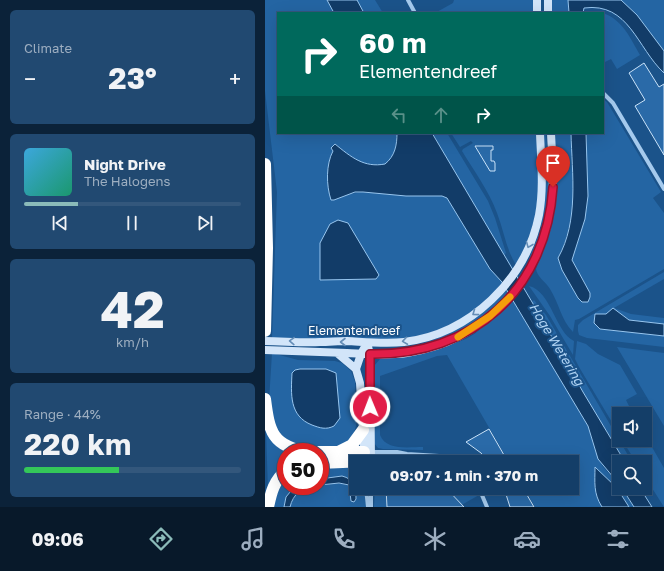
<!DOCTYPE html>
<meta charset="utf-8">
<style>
:root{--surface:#143e68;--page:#214971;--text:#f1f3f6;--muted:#9daec0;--line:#33577c;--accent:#8bbbb9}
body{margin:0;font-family:"Golos Text",sans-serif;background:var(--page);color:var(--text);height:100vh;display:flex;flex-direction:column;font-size:15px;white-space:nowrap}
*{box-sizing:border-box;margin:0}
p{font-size:13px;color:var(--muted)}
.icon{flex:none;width:22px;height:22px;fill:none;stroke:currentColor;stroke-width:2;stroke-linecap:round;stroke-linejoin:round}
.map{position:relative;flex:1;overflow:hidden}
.side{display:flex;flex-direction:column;gap:10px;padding:10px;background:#0b2239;width:265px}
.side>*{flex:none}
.hud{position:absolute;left:12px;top:12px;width:327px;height:122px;border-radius:0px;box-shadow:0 4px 16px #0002,0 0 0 1px var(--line);background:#00695c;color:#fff;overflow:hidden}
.fabs{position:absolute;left:347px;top:407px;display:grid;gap:8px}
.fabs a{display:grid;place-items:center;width:40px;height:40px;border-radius:0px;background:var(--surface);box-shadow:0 4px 16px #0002,0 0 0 1px var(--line);font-size:20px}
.speed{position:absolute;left:12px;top:443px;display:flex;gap:8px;font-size:20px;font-weight:700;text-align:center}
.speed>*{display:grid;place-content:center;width:52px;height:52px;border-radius:50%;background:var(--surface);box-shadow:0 4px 16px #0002,0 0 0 1px var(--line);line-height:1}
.speed .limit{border:6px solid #d22;background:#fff;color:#111}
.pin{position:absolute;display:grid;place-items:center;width:34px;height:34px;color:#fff;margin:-41px -17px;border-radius:50% 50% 50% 0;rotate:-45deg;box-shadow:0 0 4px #0007}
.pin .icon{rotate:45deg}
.me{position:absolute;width:44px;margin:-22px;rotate:359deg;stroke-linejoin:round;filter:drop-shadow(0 0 3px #0008)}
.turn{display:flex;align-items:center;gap:14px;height:84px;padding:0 16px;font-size:18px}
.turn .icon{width:52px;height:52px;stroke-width:2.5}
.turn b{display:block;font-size:28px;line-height:34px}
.lanes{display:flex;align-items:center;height:38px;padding:0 16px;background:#0003;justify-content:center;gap:20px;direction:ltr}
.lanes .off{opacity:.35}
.big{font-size:30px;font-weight:700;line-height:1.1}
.side .widget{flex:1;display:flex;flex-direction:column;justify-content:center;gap:6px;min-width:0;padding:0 14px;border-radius:6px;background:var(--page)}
.side .dial{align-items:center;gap:0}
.dial b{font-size:52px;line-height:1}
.song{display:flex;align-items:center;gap:12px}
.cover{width:48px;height:48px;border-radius:6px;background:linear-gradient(135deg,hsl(200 70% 55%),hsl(160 70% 35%))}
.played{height:4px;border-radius:2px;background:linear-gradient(90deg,var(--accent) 25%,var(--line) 25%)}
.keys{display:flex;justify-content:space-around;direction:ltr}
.heat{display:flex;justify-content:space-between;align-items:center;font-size:22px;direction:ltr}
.charge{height:6px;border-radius:3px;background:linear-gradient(90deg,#34c759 44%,var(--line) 0)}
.trip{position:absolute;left:84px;top:455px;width:230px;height:40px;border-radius:0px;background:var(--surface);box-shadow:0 4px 16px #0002,0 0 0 1px var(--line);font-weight:700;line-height:40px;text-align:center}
.dock{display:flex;height:64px;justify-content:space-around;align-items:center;background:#08192a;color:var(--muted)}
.dock .icon{width:28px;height:28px}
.dock .active{color:var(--accent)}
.dock b{font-size:18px;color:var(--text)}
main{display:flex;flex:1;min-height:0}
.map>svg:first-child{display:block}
.green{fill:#2465a3;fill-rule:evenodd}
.water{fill:#123c68;stroke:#98c6ef}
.building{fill:#2a6aa8;stroke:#cae3f9}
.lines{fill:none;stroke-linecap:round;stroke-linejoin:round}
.street{stroke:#a5caed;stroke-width:4}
.secondary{stroke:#d2e5f9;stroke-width:8}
.highway{stroke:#fff;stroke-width:12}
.oneway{stroke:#648db6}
.route-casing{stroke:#92132f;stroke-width:10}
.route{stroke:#e11d48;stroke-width:7}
.slow{stroke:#f59e0b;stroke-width:7}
.labels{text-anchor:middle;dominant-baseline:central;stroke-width:4;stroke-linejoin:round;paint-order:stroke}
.street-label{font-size:12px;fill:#fff;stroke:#1b538a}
.water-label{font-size:13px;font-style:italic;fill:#b1d4f4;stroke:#1b538a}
</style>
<main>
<section class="side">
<div class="widget"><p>Climate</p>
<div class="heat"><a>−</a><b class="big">23°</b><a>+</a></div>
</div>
<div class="widget">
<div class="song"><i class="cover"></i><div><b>Night Drive</b><p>The Halogens</p></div></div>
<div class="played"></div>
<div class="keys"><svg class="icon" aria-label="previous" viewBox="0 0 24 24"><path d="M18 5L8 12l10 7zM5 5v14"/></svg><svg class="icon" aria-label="pause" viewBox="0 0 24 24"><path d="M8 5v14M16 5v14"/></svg><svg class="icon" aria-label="next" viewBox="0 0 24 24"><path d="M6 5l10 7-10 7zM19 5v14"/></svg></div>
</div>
<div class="widget dial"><b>42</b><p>km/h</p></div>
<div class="widget"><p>Range · 44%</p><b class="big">220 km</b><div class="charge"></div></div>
</section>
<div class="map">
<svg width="399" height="507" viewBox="0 0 399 507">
<rect width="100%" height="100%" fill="#1b538a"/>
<path class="green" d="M 0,0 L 62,0 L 69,13 L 13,13 L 13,133 L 132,133 C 132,145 130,156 120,164 C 99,168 86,157 70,145 L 66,148 L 68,151 C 60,165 63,181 65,197 L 98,192 L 141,196 L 177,196 L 182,198 L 225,268 L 238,284 L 227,296 L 200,317 L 171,331 L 140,339 L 7,339 L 12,192 L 0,91 ZM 55,243 L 111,279 L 55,280 Z
M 92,0 L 110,0 L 118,13 L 99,13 Z
M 189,0 L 269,0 L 269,13 L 170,13 L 188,3 Z
M 286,0 L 303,0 L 304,13 L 286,13 Z
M 356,0 L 399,0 L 399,51 L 372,15 Z
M 338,13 C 358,20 365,38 375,55 L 352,69 L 346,59 L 338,63 Z
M 338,99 L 342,102 L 396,192 L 388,198 L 399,213 L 399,269 L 314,319 L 310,320 L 308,332 C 296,320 294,303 285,289 C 281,282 272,277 271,269 L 281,242 L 289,133 L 306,133 C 307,174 313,220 293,258 L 297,270 L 313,298 L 317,302 L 322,302 L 325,297 L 325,293 L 307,260 L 320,219 L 323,196 L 321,133 L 338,133 Z
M 167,133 L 182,133 L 223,201 L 230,218 L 241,253 L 239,255 Z
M 186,133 L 272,133 C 273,160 276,190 270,216 C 266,234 259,249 251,265 C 241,249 239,231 232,213 C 224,191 209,171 197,151 L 198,149 L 208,143 L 206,141 L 195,147 Z
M 278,133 L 281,133 L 285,183 L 280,222 L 266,260 L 264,259 L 276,228 Z
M 399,272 L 399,279 L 349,308 L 366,314 L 399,318 L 399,324 L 364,320 L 348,308 L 335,329 L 399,336 L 399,347 L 322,338 L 314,335 L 313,331 L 313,325 L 318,320 Z
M 264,286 C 286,291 291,333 309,341 L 308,355 L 285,316 Z
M 241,289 L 244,294 C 213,324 189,338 148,349 L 147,346 C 189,337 210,316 241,289 Z
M 247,299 L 323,426 L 330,451 L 338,467 L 354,484 L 354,488 L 357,488 L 369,507 L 364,507 L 330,467 C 329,483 328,493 337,507 L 270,507 L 259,488 L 307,488 L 307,462 L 244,462 L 182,355 L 172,356 L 115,376 L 115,435 C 121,451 144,447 158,447 L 158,450 L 118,449 L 113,448 L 109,443 L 109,366 L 115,359 L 120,357 C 143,353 205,347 217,326 Z
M 269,300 L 281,315 L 367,462 L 360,462 L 318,392 L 267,302 Z
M 312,341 L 321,344 L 333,354 L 355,365 L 372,394 L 361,400 L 368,414 L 354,414 L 354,434 L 314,367 L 310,359 Z
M 352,347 L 399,353 L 399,426 Z
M 7,353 L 33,360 L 70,361 L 77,363 L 86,371 L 90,382 L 91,426 L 87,438 L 78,446 L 40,448 L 13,436 L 4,401 ZM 35,369 L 61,369 L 62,428 L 56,428 L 36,419 L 30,370 Z
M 1,431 L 21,452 L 21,468 L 3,490 Z
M 380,435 L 399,468 L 399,507 L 380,477 L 380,462 L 371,462 L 357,440 L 380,440 Z
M 55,466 L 91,467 L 91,488 L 100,488 L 101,507 L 25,507 C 30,483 64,482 84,485 L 85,492 L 89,483 C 80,473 66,478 55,479 Z
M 21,475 L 21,486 L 30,486 L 21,497 L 19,507 L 6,507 Z
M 110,488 L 211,488 L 214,495 L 193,507 L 109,507 Z"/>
<path class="water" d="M 62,0 L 92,0 L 99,13 L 69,13 Z
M 303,0 L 356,0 L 372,15 L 399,51 L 399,73 C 372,48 364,2 319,8 L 318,13 L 304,13 Z
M 132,133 L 167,133 L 267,302 L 318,392 L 360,462 L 354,462 L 354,484 L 333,459 L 323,426 L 247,299 L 237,282 L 225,269 L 182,198 L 177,196 L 141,196 L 98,192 L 90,192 L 69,200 L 66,200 C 61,185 61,164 68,151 L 66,148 L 70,144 C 86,157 99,168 120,164 C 130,156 132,145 132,133 Z
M 306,133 L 321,133 L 323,196 L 320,219 L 307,260 L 325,293 L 325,297 L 323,302 L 317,302 L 313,298 L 297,270 L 293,258 C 314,221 307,174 306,133 Z
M 73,220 L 83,223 L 114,275 L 111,279 L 55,280 L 55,243 L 65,224 Z
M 348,308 L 364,320 L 399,324 L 399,336 L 335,329 L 329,323 L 330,314 L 341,314 Z
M 35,369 L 61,369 L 71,373 L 75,418 L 69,426 C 61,430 55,428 47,425 C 24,416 26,394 27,373 L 30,370 Z
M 330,467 L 352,488 L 364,507 L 337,507 C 328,493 330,482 330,467 Z
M 77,476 C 89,479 91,487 91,499 L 89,502 L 86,501 L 84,485 L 74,483 L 55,485 L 55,479 Z
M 30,486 L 50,486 C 37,487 28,494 25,507 L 19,507 L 21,497 Z
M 357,488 L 375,488 L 387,507 L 369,507 Z"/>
<path class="building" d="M 379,63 L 394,87 L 399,84 L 399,155 L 370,106 L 380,100 L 364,73 Z
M 210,146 L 228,146 L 228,150 L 226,150 L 226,161 L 229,161 L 230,163 L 230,171 L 225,171 Z
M 224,429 L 235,448 L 243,462 L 224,462 L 216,453 L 201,442 Z
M 121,488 L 181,488 L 199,507 L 122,507 Z
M 239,488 L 258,488 L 269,507 L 245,507 Z"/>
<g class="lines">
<path class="street" d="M 143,0 L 150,13
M 338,93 L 348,103 L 399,189
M 106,452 L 132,452 L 142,454 L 174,456 L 190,462
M 106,462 L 129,458 L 142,454
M 101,488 L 103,507
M 214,488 L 222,507
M 106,507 L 106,488"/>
<path class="secondary" d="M 272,0 L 272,13
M 283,0 L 283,13
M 0,341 C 18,341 36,343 55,342 C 64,342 73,341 82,341 C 101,342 120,344 139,342 C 205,334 261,280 274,215 C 279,188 276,160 275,133
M 102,343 L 105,354 L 106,461 L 100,461 L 95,383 L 91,369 L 96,354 Z
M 0,350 C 27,351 54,352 82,353 C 102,354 122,356 142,353 C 219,341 275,282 286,206 C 290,182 287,157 286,133
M 72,353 L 91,369"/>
<path class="highway" d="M 0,164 L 2,248 L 0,331
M 0,399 C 4,431 7,447 44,452 L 99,452
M 75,451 L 87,445 L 98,430
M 55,463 L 100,461
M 3,507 C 6,493 9,480 21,471"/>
</g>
<defs><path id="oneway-chevron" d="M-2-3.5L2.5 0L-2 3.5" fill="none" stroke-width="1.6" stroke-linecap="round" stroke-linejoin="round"/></defs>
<g class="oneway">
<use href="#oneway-chevron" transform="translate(264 245) rotate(112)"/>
<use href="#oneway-chevron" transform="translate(210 313) rotate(144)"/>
<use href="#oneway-chevron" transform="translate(27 341) rotate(-178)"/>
<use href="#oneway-chevron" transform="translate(140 341) rotate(172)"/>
<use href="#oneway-chevron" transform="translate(78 342) rotate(180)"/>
</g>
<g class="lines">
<g class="route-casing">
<path id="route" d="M 105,407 L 105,354 C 208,356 281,290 288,187"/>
</g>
<use href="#route" class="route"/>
<path class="slow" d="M 193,337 L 225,316 L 245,297"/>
</g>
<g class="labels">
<g class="street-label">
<text x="89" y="330">Elementendreef</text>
</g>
<g class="water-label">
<text transform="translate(292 344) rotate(59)">Hoge Wetering</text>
</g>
</g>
</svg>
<div class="fabs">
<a><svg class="icon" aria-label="sound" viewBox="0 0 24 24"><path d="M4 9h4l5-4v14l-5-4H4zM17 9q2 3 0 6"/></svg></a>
<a><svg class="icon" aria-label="search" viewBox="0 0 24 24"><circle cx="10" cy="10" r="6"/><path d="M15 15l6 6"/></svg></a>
</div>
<div class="speed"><div class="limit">50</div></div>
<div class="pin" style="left:288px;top:187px;background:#d93025"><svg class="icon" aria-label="arrive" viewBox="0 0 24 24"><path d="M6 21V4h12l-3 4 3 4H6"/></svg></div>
<svg class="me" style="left:105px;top:407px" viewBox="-20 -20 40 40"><circle r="17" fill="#e11d48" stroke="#fff" stroke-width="3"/><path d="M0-11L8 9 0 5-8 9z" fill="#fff"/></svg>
<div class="trip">09:07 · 1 min · 370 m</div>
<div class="hud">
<div class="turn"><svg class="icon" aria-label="right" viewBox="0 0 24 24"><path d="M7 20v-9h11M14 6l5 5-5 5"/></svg><div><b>60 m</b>Elementendreef</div></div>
<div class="lanes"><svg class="icon off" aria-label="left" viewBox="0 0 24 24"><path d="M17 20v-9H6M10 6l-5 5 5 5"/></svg><svg class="icon off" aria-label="ahead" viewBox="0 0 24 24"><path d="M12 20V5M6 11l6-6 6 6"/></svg><svg class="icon" aria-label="right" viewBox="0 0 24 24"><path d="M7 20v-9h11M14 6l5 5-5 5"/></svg></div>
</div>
</div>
</main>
<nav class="dock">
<b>09:06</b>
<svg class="icon active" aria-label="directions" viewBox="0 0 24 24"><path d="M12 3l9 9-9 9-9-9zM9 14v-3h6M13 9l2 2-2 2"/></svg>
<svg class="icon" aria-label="music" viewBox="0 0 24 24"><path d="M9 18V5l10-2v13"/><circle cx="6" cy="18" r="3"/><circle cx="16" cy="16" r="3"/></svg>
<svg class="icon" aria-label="phone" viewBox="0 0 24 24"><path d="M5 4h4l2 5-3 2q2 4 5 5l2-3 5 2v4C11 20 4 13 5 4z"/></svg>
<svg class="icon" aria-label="climate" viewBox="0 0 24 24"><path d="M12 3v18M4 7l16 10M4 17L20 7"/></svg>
<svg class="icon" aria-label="car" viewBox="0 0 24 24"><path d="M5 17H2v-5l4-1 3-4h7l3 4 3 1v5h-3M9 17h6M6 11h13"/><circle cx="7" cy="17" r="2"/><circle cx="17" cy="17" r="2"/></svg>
<svg class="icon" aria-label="filters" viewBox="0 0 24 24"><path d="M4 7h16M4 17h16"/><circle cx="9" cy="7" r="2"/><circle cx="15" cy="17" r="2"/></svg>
</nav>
